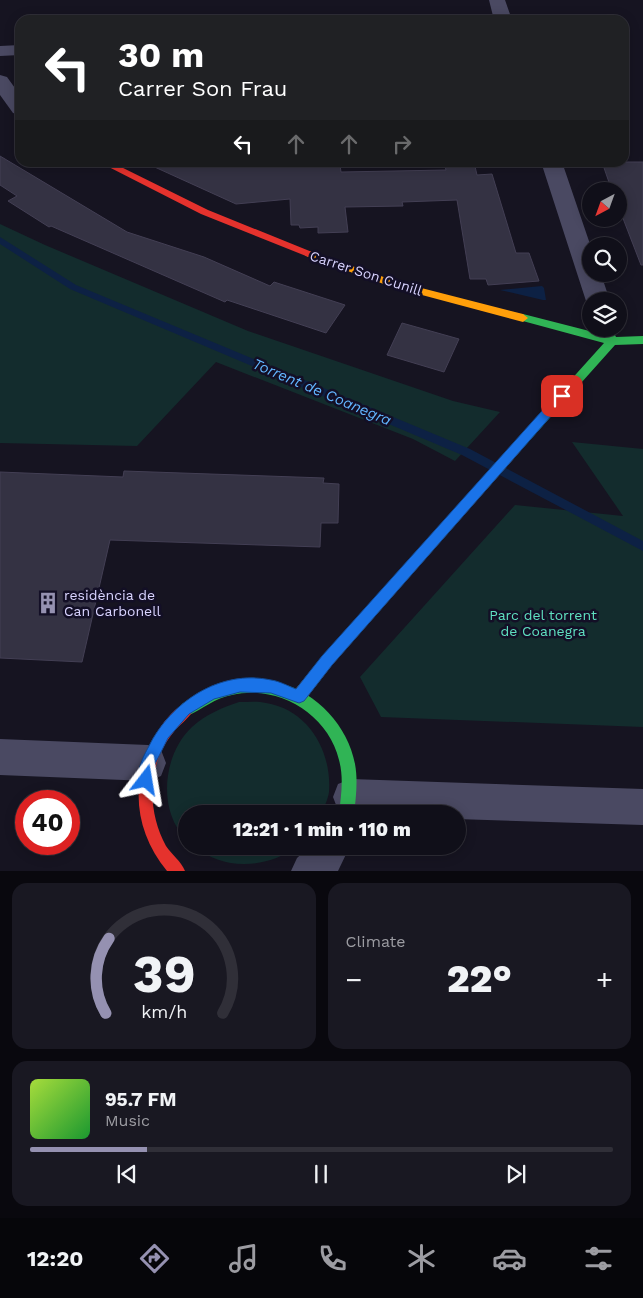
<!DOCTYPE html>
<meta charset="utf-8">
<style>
:root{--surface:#100f19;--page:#191822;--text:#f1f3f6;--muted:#9c9ca2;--line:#302f38;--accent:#9591b1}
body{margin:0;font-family:"Work Sans",sans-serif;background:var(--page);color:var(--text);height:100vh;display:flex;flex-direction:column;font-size:19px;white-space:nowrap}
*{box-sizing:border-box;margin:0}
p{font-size:16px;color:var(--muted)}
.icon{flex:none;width:28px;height:28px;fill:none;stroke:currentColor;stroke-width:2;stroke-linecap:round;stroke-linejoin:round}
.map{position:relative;height:871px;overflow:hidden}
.sheet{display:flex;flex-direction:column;gap:12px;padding:12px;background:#09080e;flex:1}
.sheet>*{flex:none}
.top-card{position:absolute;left:15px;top:15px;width:614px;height:152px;border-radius:15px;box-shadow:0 2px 12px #0003,0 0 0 1px var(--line);background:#202124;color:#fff;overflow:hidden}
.needle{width:32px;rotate:221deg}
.fabs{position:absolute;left:582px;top:182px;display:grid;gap:10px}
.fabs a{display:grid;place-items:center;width:45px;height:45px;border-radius:50%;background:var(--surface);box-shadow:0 2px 12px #0003,0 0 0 1px var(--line);font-size:25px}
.speed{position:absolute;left:15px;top:790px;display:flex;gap:10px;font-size:25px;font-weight:700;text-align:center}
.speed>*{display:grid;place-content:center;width:65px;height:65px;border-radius:50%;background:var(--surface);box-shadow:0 2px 12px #0003,0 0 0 1px var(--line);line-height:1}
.speed .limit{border:8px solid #d22;background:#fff;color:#111}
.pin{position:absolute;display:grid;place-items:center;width:42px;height:42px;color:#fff;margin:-21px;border-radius:10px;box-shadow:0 2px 8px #0006}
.me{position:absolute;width:55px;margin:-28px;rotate:14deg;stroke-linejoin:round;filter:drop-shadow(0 0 4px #0008)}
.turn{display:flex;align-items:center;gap:18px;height:105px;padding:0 20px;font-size:22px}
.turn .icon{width:65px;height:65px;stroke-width:2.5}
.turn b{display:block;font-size:35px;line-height:42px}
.lanes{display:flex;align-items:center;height:48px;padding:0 20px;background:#0003;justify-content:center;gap:25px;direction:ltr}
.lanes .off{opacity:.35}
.big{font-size:38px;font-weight:800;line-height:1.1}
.sheet .widget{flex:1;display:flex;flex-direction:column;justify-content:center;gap:8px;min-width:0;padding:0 18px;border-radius:15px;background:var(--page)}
.sheet .dial{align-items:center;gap:0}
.dial svg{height:130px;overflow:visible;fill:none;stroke:var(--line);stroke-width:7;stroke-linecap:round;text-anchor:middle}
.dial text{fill:var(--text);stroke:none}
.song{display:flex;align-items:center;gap:15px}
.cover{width:60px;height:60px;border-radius:8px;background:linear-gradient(135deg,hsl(80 70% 55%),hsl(130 70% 35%))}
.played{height:5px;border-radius:2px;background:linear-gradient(90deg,var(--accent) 20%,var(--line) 20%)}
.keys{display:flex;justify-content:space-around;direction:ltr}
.heat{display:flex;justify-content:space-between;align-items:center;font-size:28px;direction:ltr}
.sheet .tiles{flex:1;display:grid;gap:12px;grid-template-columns:1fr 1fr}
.widget:last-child{grid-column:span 2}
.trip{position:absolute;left:178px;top:805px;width:288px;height:50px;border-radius:25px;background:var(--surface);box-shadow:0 2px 12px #0003,0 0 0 1px var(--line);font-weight:800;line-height:50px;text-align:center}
.tabs{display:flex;height:80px;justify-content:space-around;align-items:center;background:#06060a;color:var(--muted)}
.tabs .icon{width:35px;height:35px}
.tabs .current{color:var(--accent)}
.tabs b{font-size:22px;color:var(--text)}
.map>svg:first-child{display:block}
.green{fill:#132c2d}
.water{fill:#0d2144}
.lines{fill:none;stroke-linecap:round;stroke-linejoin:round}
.stream{fill:#0d2144;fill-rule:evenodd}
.building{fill:#343243;stroke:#433f54}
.street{fill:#4a4962;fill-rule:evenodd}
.fast{fill:#30b455;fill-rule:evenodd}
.slow{fill:#ff9f0a;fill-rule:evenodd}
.jam{fill:#e5322d;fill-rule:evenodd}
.route{fill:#1a73e8;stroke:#114b97}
.labels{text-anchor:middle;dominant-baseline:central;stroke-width:5;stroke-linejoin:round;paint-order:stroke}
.street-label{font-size:14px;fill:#d9d4ff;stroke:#130f26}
.poi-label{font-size:14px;fill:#d9d4ff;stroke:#130f26;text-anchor:start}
.park-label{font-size:14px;fill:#5fe0c0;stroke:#130f26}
.water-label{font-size:15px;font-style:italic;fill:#62b6ff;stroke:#130f26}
</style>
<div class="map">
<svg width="643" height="871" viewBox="0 0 643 871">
<rect width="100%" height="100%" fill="#161421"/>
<path class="green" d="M 0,224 L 45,245 L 248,331 L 453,401 L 500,412 L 455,461 L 413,439 L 216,362 L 137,446 L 0,443 Z
M 572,442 L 643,449 L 643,727 L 381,717 L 360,677 L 515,505 L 623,516 Z
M 239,702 C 248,702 258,701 266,703 C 309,710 332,752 329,792 C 328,799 324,807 322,814 L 186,814 L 186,839 C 157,810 163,754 192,727 C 206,714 222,708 239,702 Z
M 194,846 L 298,846 C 267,869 223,871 194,846 Z"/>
<path class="water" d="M 542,286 L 544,288 L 546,300 L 543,300 L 500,290 Z"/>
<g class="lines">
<path class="stream" d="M 0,237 L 76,285 L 470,449 L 643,541 L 643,551 L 462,455 L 70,289 L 0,244 Z"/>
</g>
<path class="building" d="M 0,156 L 127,232 L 204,257 L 270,286 L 274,282 L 345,305 L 326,333 L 227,300 L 225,302 L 51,226 L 49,227 L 8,201 L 17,196 L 0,185 Z
M 253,162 L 253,167 L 340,165 L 341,172 L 446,170 L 444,162 L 474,162 L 477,175 L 492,174 L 516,253 L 529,253 L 539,281 L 488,285 L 486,279 L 470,279 L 457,200 L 402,202 L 403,206 L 345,207 L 348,232 L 318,233 L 318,227 L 300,228 L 299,225 L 291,225 L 290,199 L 236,204 L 148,164 Z
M 602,162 L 643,162 L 643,265 L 641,265 L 619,208 L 619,191 L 612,191 Z
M 402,323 L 459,339 L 444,372 L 387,355 Z
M 124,471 L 324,478 L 323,483 L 339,484 L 338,523 L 321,523 L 320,547 L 110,540 L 82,662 L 0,658 L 0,472 L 123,477 Z"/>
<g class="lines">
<path class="street" d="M 489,0 L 505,0 L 512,20 L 494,20 Z
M 20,45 L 20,55 L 0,56 L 0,46 Z
M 0,75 L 7,77 L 20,95 L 20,115 L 13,113 L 0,95 Z
M 541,162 L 562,162 L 591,247 L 591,274 L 601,274 L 610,301 L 591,301 L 591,307 L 586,301 Z
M 0,739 L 148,745 L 161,750 L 166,763 L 161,776 L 148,781 L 0,775 Z
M 351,779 L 643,789 L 643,825 L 456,819 L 456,814 L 348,814 L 338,810 L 333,797 L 338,784 Z
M 310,846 L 350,846 L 338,871 L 291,871 L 297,858 Z"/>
<path class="fast" d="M 523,314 L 605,335 L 602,329 L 612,329 L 616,337 L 643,336 L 643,344 L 615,345 L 522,449 L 514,449 L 512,446 L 514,443 L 604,343 L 519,320 L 518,318 Z
M 257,679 C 264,681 272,681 280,683 C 317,693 348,726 355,764 C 358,780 356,797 354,814 L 339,814 C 341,796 344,778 339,760 C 328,714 278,684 232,695 C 215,698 203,709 187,716 L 182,714 L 180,709 L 182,704 C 209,688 225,682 257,679 Z"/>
<path class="slow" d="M 309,251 L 398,282 L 523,314 L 528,318 L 523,322 L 392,287 L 306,256 L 304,254 Z
M 518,442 L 522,443 L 524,446 L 522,449 L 332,665 L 304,701 L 299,703 L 294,701 L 292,696 L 294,691 L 322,657 L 514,443 Z"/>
<path class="jam" d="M 99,162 L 111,162 L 208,210 L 312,252 L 314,254 L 309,257 L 306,256 L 201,214 Z
M 187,702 L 192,704 L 194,709 C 190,717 182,723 176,729 C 171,735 166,742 163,748 C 147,778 150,817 166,846 C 172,855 181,861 185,871 L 167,871 C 132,829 129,774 160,728 C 166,719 176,707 187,702 Z"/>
</g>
<path class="route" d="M 562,392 L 567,396 L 566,399 L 332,665 L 304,701 L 299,703 L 271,693 L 240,692 L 214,699 L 189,714 L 168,738 L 155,764 L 151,785 L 146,787 L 140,785 C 135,772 143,757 149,746 C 171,702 220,669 271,680 C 279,681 288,686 296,689 L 322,656 L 558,393 Z"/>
<defs>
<g id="building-bare" transform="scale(1.725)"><path d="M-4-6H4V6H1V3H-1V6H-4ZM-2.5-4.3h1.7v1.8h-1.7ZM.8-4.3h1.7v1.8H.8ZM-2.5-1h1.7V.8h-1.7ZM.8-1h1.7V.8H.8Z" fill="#9591b1" stroke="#130f26" stroke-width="2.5" paint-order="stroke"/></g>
</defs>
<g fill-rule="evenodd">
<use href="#building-bare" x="48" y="603"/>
</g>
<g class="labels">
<g class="street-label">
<text transform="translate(366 273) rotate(18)">Carrer Son Cunill</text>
</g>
<g class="poi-label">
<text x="64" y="595">residència de<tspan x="64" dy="16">Can Carbonell</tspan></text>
</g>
<g class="park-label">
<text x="543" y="615">Parc del torrent<tspan x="543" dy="16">de Coanegra</tspan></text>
</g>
<g class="water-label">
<text transform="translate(322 392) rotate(23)">Torrent de Coanegra</text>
</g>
</g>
</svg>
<div class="fabs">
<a><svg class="needle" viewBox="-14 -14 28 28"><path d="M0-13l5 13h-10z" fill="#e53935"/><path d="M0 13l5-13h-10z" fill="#9c9ca2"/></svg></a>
<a><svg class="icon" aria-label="search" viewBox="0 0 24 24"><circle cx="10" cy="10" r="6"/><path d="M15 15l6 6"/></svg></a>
<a><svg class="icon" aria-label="layers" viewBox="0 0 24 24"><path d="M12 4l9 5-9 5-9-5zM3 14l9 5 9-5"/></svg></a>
</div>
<div class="speed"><div class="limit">40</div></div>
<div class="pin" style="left:562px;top:396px;background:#d93025"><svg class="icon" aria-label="arrive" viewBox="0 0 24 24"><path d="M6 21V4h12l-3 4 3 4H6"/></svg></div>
<svg class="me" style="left:146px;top:780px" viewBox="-20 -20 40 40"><path d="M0-17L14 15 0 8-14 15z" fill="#1a73e8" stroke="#fff" stroke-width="4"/></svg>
<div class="trip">12:21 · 1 min · 110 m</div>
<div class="top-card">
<div class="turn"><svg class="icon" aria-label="left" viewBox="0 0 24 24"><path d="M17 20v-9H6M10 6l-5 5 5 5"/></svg><div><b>30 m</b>Carrer Son Frau</div></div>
<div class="lanes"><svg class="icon" aria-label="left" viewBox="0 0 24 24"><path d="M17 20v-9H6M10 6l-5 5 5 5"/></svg><svg class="icon off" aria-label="ahead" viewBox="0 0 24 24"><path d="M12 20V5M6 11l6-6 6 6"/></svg><svg class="icon off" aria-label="ahead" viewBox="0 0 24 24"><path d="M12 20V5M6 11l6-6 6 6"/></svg><svg class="icon off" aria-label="right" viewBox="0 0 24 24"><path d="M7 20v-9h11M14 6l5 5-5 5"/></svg></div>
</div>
</div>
<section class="sheet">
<div class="tiles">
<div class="widget dial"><svg viewBox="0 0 100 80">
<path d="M14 69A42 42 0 1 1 86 69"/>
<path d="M14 69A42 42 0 0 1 16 23" stroke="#9591b1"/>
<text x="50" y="56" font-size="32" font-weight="700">39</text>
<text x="50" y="72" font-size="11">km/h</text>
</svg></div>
<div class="widget"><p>Climate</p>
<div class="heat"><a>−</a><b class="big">22°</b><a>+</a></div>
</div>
<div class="widget">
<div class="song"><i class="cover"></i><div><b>95.7 FM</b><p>Music</p></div></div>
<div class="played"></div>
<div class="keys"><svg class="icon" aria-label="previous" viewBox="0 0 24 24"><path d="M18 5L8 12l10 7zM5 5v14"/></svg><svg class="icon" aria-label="pause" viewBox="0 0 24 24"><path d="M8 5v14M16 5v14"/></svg><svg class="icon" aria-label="next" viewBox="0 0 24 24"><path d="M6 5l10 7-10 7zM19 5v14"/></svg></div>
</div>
</div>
</section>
<nav class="tabs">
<b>12:20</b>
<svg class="icon current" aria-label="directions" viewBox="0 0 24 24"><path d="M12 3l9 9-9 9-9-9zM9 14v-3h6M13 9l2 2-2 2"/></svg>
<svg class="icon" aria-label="music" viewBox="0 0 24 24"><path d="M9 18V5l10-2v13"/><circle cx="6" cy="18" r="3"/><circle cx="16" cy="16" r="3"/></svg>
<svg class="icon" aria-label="phone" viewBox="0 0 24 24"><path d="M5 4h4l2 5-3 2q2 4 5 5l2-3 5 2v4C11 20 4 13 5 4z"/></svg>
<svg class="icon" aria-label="climate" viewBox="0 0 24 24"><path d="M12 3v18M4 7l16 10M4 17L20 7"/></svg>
<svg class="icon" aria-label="car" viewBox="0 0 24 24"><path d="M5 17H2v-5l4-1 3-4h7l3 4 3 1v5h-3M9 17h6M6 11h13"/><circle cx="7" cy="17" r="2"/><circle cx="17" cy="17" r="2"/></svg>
<svg class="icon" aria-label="filters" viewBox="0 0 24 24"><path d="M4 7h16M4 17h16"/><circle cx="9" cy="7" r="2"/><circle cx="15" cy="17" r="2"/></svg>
</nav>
